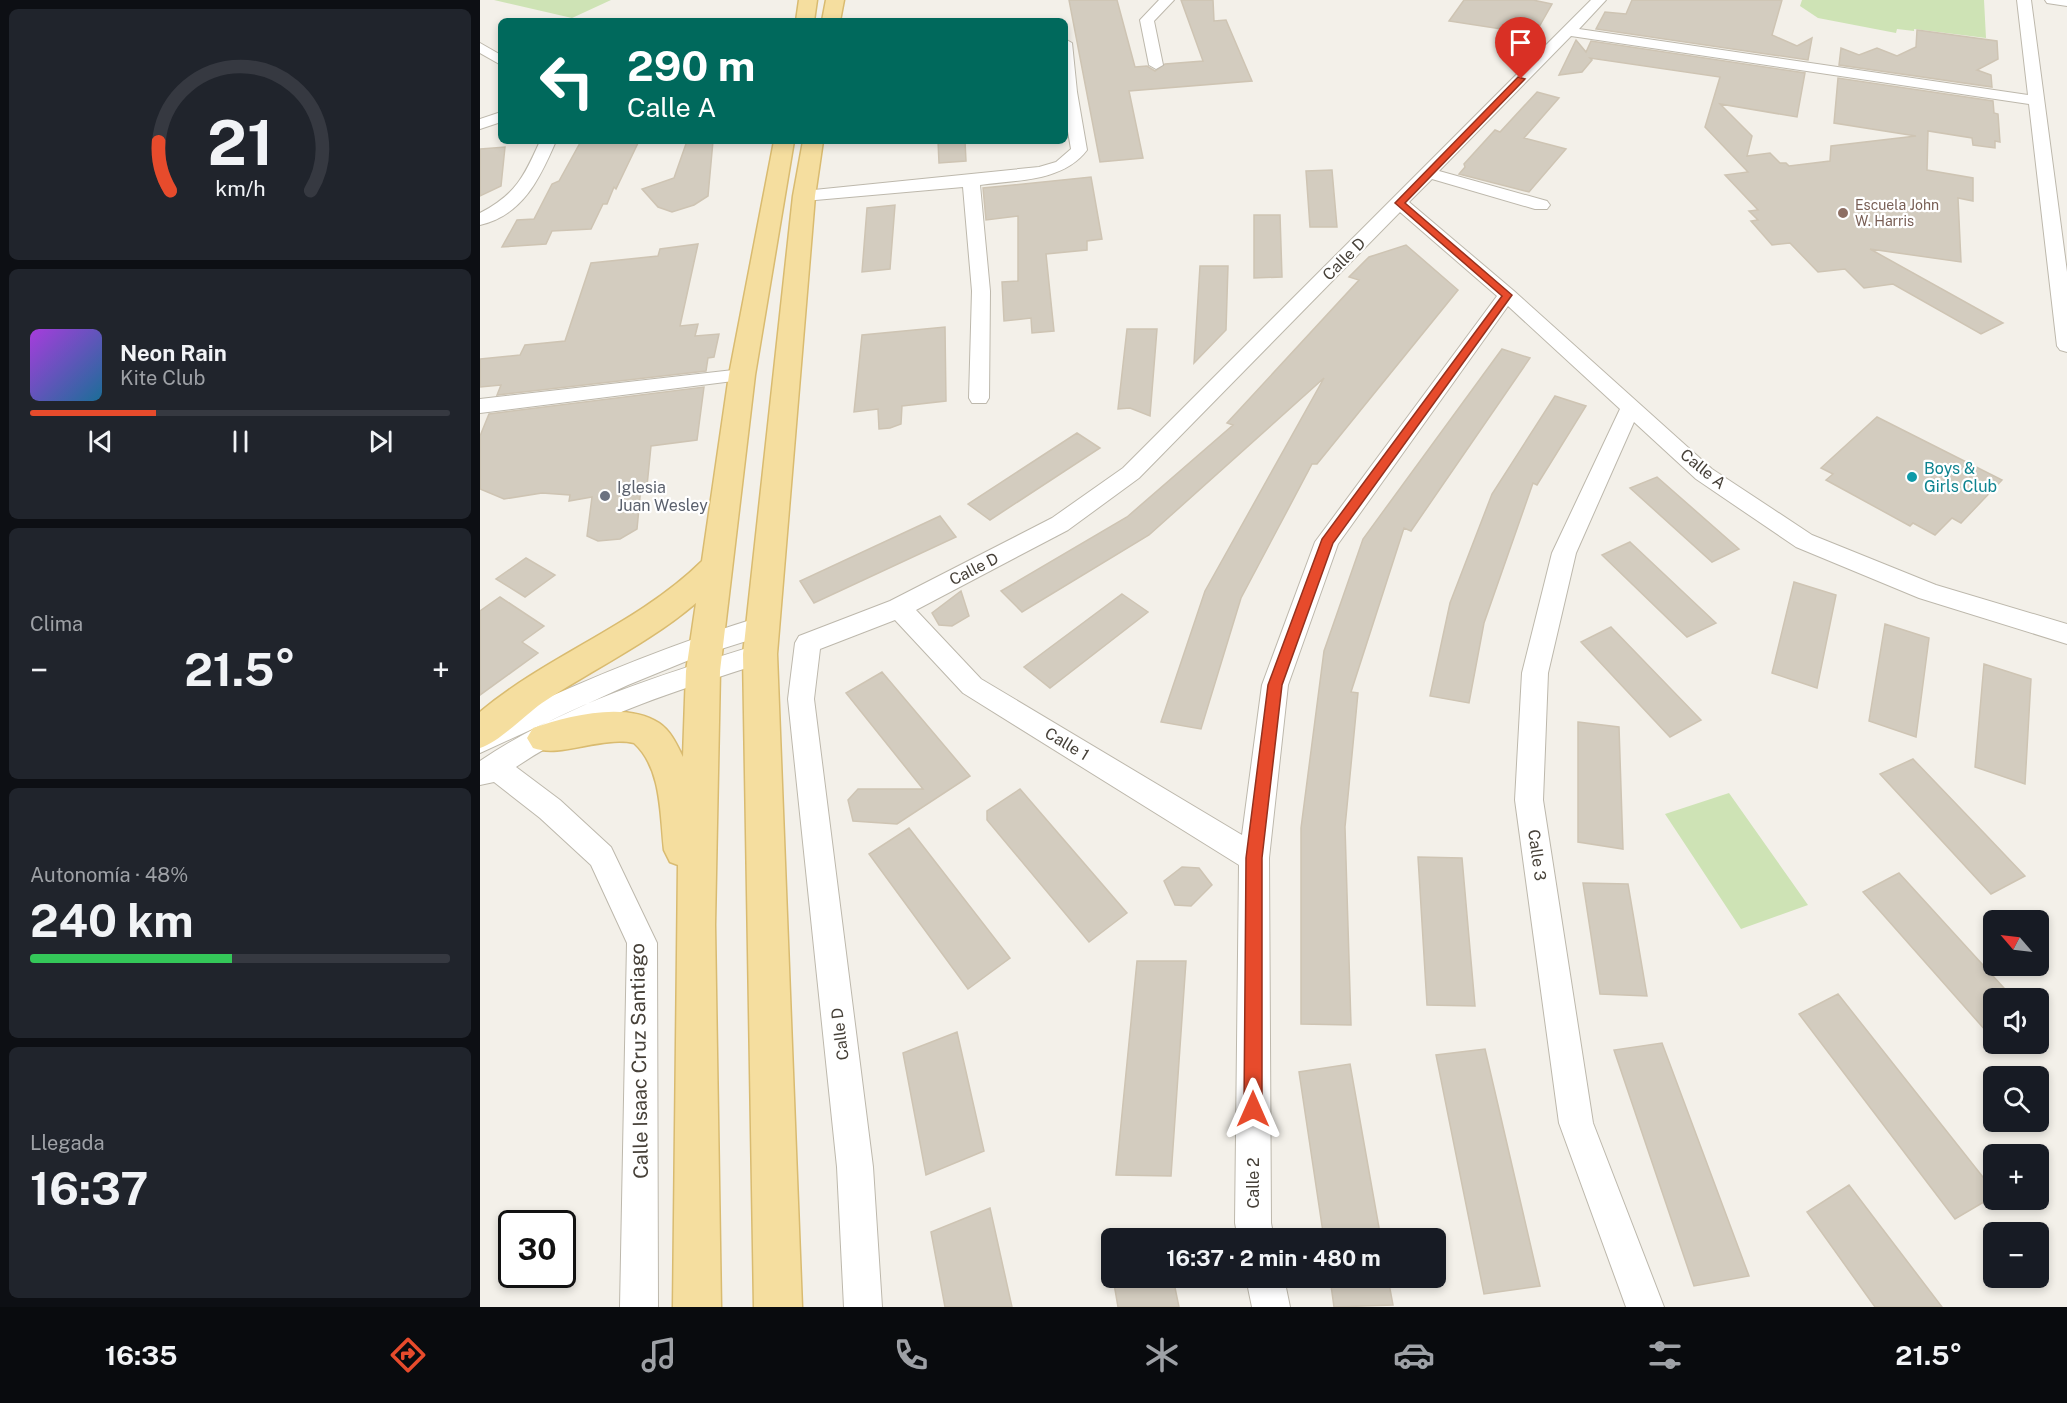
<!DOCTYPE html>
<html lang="es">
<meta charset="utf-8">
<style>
:root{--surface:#171b24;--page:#20242c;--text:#f1f3f6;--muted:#9ea1a6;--line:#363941;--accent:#e74b2c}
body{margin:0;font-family:"Public Sans",sans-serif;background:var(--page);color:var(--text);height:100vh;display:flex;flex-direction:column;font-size:22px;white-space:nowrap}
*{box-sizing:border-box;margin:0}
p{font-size:20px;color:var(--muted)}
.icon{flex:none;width:33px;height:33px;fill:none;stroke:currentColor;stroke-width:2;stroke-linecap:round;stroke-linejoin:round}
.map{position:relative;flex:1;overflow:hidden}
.details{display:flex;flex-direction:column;gap:9px;padding:9px;background:#0d0f14;width:480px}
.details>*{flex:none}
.guide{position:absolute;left:18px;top:18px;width:570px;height:126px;border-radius:9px;box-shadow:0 3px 9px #0003;background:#00695c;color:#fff;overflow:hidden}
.needle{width:39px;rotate:298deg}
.tools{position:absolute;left:1503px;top:910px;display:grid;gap:12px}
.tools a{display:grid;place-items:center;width:66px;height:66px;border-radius:9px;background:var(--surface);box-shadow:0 3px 9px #0003;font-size:30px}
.speed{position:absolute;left:18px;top:1210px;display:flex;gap:12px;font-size:30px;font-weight:700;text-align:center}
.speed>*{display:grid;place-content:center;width:78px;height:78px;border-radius:50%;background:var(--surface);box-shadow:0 3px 9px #0003;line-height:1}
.speed .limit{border:3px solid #111;border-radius:9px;background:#fff;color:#111}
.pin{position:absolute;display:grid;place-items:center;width:51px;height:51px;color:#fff;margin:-62px -26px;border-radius:50% 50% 50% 0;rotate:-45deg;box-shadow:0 0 6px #0007}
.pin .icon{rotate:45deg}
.me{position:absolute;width:66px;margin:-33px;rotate:0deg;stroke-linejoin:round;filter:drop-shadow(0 0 4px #0008)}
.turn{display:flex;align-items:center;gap:21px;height:126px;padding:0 30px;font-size:27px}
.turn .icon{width:78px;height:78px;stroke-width:2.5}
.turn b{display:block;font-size:42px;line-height:51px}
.big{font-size:45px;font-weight:700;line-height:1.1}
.details .widget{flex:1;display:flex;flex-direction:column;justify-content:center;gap:9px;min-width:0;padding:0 21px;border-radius:9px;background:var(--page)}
.details .dial{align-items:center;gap:0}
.dial svg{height:156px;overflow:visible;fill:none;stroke:var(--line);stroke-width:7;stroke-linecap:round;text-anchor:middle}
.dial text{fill:var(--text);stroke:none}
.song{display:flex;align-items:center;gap:18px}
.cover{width:72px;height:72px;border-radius:9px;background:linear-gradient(135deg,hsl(280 70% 55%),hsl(200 70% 35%))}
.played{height:6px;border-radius:3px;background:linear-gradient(90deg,var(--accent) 30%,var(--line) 30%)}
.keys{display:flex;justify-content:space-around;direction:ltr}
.heat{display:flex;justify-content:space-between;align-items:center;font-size:33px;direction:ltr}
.charge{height:9px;border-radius:4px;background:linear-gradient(90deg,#34c759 48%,var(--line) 0)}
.trip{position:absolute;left:621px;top:1228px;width:345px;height:60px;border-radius:9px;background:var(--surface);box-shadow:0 3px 9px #0003;font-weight:700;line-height:60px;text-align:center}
.menu{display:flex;height:96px;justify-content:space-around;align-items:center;background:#090b0e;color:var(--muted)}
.menu .icon{width:42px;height:42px}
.menu .selected{color:var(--accent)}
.menu b{font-size:27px;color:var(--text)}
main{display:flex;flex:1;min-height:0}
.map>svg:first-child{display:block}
.green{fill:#cee3b5}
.building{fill:#d3ccbf;stroke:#cec4b3;stroke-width:1.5}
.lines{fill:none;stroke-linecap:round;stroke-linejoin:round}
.minor-casing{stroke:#bdb8ac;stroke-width:2}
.major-casing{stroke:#d9bb70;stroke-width:3}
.minor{fill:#fff;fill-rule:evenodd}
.major{fill:#f5de9f;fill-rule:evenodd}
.route{fill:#e74b2c;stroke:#96311d;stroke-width:1.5}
.education-dot{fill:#8d6e63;stroke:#fff;stroke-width:2}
.culture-dot{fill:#0f9aa8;stroke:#fff;stroke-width:2}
.worship-dot{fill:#6b7280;stroke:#fff;stroke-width:2}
.labels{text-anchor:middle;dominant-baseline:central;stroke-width:4.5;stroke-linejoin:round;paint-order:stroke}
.far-education-label{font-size:14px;fill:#785e54;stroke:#fff;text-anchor:start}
.street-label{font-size:16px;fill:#464038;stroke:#fff}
.culture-label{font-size:16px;fill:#0d838f;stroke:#fff;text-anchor:start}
.worship-label{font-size:16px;fill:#5b616d;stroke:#fff;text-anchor:start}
.near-street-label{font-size:20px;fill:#464038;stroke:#fff}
</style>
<main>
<section class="details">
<div class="widget dial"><svg viewBox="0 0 100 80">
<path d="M14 69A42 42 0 1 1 86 69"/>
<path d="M14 69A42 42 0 0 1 8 44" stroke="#e74b2c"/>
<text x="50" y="56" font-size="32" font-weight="700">21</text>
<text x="50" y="72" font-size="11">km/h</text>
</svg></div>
<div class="widget">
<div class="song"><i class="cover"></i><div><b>Neon Rain</b><p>Kite Club</p></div></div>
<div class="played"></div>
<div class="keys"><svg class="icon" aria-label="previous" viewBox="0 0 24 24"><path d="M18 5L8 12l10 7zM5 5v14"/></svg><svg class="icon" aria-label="pause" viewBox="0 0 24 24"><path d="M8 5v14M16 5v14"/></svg><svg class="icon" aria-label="next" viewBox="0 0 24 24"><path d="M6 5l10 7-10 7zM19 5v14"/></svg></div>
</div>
<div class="widget"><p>Clima</p>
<div class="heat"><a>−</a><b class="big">21.5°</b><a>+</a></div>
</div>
<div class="widget"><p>Autonomía · 48%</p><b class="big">240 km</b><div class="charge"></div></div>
<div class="widget"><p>Llegada</p><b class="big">16:37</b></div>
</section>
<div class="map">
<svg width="1587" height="1307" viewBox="0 0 1587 1307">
<rect width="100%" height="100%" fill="#f3f0e9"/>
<path class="green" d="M 14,0 L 131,0 L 92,18 Z
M 1322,0 L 1504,0 L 1506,38 L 1434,29 L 1434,31 L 1417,29 L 1416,33 L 1338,18 L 1320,6 Z
M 1249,793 L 1328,905 L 1261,929 L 1185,814 Z"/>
<path class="building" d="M 589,0 L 637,0 L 655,67 L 667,66 L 675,71 L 685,64 L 723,61 L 701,0 L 733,0 L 734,21 L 746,20 L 772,81 L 649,91 L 663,158 L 620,162 Z
M 984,0 L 1053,0 L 1072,4 L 1055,34 L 969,21 Z
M 1152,0 L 1302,0 L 1292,35 L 1317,46 L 1332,38 L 1328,60 L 1116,29 L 1125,12 L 1146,14 Z
M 1437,30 L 1517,41 L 1518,59 L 1497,70 L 1511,75 L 1512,87 L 1359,65 L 1361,48 L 1379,55 L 1397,48 L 1417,56 L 1436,47 Z
M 1096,40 L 1106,52 L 1111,41 L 1325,73 L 1317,117 L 1240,104 L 1272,136 L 1267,156 L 1290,153 L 1300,163 L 1306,163 L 1309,166 L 1350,161 L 1351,146 L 1436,136 L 1354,123 L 1358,78 L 1513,101 L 1514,113 L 1518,114 L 1520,142 L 1515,141 L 1515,148 L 1493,145 L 1492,138 L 1448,131 L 1447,170 L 1493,178 L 1493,201 L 1478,198 L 1481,262 L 1390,249 L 1523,323 L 1501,334 L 1413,284 L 1384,288 L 1365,269 L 1338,272 L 1310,243 L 1292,245 L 1271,221 L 1278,220 L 1269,211 L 1278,210 L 1245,175 L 1268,172 L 1225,127 L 1240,77 L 1110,58 L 1112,60 L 1102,72 L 1079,75 Z
M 1057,92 L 1079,98 L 1044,138 L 1086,149 L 1049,192 L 979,174 L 985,167 L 984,164 L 1015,130 L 1020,132 Z
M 159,141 L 136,189 L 134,187 L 127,204 L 123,204 L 111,229 L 72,231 L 66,244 L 22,247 L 37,220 L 54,219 L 72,184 L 79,181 L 100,143 Z
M 207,141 L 233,141 L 228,196 L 214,205 L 192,212 L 178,207 L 162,189 L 194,178 Z
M 458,141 L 485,141 L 486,161 L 459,163 Z
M 25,147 L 21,186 L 0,196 L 0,149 Z
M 852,170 L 857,227 L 830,227 L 826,171 Z
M 611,177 L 622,239 L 607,241 L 607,250 L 566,254 L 574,331 L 552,333 L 551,318 L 524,321 L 522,282 L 538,281 L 538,216 L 506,220 L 503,188 Z
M 415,205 L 410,269 L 382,272 L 387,208 Z
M 774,215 L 800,215 L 802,277 L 774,278 Z
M 218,244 L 200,326 L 218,324 L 215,336 L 239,334 L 234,357 L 228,358 L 226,371 L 17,395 L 21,385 L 0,387 L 0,359 L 40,355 L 45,345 L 85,341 L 111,263 L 178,256 L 180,249 Z
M 926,245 L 978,290 L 837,464 L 832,464 L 761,598 L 721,729 L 681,722 L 725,591 L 844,378 L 669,535 L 542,612 L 521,591 L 647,517 L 753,425 L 747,423 L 879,280 L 869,277 L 889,257 Z
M 720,266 L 748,266 L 746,330 L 714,363 Z
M 465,327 L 466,401 L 422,406 L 421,424 L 410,428 L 399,429 L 398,409 L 374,412 L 382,335 Z
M 647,329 L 677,329 L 670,416 L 650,408 L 638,409 Z
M 1022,349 L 1050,358 L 931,531 L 924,528 L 871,692 L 878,693 L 865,827 L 871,1025 L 821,1024 L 821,828 L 844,651 L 883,539 Z
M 224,387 L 217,440 L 171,446 L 167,486 L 161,487 L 157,529 L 140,539 L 118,541 L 107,536 L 112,497 L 89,501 L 90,495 L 62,493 L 24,499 L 0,489 L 0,436 L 9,414 Z
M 1075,396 L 1106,406 L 1057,485 L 1053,483 L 1004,623 L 989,703 L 950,696 L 970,603 L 1012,494 Z
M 1397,417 L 1522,480 L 1481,523 L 1472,518 L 1455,535 L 1433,523 L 1430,526 L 1346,480 L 1353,474 L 1341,468 Z
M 597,433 L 620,448 L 510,520 L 488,504 Z
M 1177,477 L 1259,549 L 1232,562 L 1150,488 Z
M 460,516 L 476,537 L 334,603 L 320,581 Z
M 1150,542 L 1236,623 L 1207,637 L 1122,555 Z
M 46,558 L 75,575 L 45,597 L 16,579 Z
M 1314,582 L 1356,595 L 1337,688 L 1292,673 Z
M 481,591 L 489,616 L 472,626 L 459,625 L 452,613 Z
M 642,594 L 668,612 L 570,688 L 544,667 Z
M 20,597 L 64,626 L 42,642 L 58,653 L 0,695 L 0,611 Z
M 1405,624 L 1449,638 L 1436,737 L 1389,721 Z
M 1131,627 L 1221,720 L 1190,737 L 1101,642 Z
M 1504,664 L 1551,679 L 1545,784 L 1495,767 Z
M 402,672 L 490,776 L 417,824 L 373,821 L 368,800 L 378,789 L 443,789 L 366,693 Z
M 1098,722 L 1139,727 L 1143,849 L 1098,842 Z
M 1433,759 L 1505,834 L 1545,876 L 1511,894 L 1400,774 Z
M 540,789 L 647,913 L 609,942 L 507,820 L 507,811 Z
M 429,828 L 530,958 L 488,989 L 389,854 Z
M 938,857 L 982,858 L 995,1006 L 947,1005 Z
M 702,867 L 719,868 L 732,885 L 711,906 L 695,905 L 684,881 Z
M 1419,873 L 1534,999 L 1514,999 L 1514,1040 L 1383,892 Z
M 1103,883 L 1148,884 L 1167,996 L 1120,994 Z
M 657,961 L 706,961 L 691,1176 L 636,1175 Z
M 1358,994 L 1514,1191 L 1514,1196 L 1475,1219 L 1319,1014 Z
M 477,1032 L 504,1151 L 446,1175 L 423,1053 Z
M 1182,1043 L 1269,1276 L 1214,1286 L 1134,1050 Z
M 1005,1049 L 1060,1286 L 1004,1294 L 956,1055 Z
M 870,1064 L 901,1239 L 844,1239 L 819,1072 Z
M 1369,1185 L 1462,1307 L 1395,1307 L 1327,1212 Z
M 510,1208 L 532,1307 L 465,1307 L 451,1232 Z
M 633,1278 L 693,1278 L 699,1307 L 638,1307 Z
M 850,1278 L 908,1278 L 913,1305 L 854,1307 Z"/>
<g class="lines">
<g class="minor-casing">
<path id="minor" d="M 679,0 L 694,0 L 674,21 L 683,65 L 676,69 L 669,65 L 660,20 Z
M 1111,0 L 1126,0 L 1099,29 L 1548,95 L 1537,0 L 1551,0 L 1587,272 L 1587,352 L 1580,350 L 1577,346 L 1549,104 L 1091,36 L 959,171 L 1067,201 L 1070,205 L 1067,209 L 1055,209 L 952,179 L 929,202 L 1034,291 L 1232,469 L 1332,535 L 1456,585 L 1587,624 L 1587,644 L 1439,598 L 1316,547 L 1216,479 L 1154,422 L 1096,553 L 1068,673 L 1063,800 L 1113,1123 L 1184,1307 L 1146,1307 L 1079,1123 L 1035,800 L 1042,673 L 1072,553 L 1140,409 L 1028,306 L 858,544 L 808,685 L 789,858 L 791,1223 L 794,1239 L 758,1239 L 755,1223 L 759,865 L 483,693 L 415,620 L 340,649 L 334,699 L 393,1167 L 402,1307 L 364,1307 L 357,1167 L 308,699 L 315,643 L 319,636 L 410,601 L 572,518 L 643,468 ZM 920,212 L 1017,296 L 835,542 L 782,685 L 762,835 L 501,679 L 436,610 L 588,530 L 659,478 Z
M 1565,0 L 1587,0 L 1587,6 L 1567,3 Z
M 585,39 L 592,43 L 597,92 L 607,150 C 583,182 536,180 500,185 L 510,291 L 509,398 L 506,403 L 492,403 L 489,398 L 492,291 L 483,187 L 324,201 L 316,196 L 324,191 L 559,167 L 576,162 L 591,149 L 585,114 Z
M 0,43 L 21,55 L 21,65 L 0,53 Z
M 21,112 L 21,122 L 0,129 L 0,119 Z
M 60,141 L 76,141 C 60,178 43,215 0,225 L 0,213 C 36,194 44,177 60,141 Z
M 262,369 L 269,371 L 272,375 L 269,379 L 0,413 L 0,399 Z
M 283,616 L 292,619 L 295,626 L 292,633 L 219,656 L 148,685 L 0,753 L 0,729 C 92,685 185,646 283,616 Z
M 280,644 L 289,647 L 293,654 L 289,661 C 202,689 112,716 36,767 L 80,800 L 131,847 L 177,943 L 178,1307 L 140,1307 L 147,943 L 111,865 L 60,818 L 14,782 L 0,785 L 0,761 C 84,704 184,674 280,644 Z
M 766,1278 L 804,1278 L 810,1307 L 772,1307 Z"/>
</g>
<g class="major-casing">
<path id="major" d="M 319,0 L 337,0 L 334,21 L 316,21 Z
M 346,0 L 364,0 L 360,21 L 342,21 Z
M 294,141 L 314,141 L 275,375 L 240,671 L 235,925 L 241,1307 L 193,1307 L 198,865 L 190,862 L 184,850 C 180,815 182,768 154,743 C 120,736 82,758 53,748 L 47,738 L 53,728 C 88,716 145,701 179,723 C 191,731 197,745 203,757 L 206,671 L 216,603 C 169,643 113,669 62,703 C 44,716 19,742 0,748 L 0,712 C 69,654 157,625 222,561 L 249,375 Z
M 323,141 L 343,141 L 335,196 L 297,654 L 322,1307 L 274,1307 L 263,654 L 313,196 Z"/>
</g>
<use href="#minor" class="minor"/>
<use href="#major" class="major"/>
</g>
<path class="route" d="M 1038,77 L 1045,79 L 925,203 L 1032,295 L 853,543 L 802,685 L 782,858 L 782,1109 L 780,1116 L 773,1118 L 767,1116 L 764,1109 L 766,858 L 788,685 L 842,539 L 1022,296 L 915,203 Z"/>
<circle class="education-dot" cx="1363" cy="213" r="6"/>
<circle class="culture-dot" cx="1432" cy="477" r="6"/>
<circle class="worship-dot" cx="125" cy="496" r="6"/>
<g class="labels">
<g class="far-education-label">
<text x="1375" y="205">Escuela John<tspan x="1375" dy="16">W. Harris</tspan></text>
</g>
<g class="street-label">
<text transform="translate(864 259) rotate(-45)">Calle D</text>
<text transform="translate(1223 469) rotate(39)">Calle A</text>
<text transform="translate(494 569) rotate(-27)">Calle D</text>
<text transform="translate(587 744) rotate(31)">Calle 1</text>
<text transform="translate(1057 855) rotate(82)">Calle 3</text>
<text transform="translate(360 1034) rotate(-97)">Calle D</text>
<text transform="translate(773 1183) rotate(-90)">Calle 2</text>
</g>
<g class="culture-label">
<text x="1444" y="468">Boys &amp;<tspan x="1444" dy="18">Girls Club</tspan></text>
</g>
<g class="worship-label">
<text x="137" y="487">Iglesia<tspan x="137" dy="18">Juan Wesley</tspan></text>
</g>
<g class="near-street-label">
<text transform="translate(159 1061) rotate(-91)">Calle Isaac Cruz Santiago</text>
</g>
</g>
</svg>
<div class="tools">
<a><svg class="needle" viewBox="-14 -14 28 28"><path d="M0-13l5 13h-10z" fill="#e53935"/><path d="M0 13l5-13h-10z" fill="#9ea1a6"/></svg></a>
<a><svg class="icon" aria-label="sound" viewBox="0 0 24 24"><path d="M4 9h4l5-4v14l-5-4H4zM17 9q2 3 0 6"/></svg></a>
<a><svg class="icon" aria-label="search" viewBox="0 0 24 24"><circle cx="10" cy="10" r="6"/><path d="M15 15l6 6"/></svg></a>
<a>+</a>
<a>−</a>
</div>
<div class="speed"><div class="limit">30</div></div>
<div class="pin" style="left:1041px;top:79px;background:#d93025"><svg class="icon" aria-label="arrive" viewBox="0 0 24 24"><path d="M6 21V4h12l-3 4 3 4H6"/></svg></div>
<svg class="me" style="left:773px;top:1109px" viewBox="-20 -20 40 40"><path d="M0-17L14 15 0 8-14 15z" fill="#e74b2c" stroke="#fff" stroke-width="4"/></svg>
<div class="trip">16:37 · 2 min · 480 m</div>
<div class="guide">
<div class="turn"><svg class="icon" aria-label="left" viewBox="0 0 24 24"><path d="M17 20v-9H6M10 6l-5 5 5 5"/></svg><div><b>290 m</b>Calle A</div></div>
</div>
</div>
</main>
<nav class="menu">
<b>16:35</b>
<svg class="icon selected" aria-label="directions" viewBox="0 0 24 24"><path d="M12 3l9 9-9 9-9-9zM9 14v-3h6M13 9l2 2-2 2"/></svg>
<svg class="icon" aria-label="music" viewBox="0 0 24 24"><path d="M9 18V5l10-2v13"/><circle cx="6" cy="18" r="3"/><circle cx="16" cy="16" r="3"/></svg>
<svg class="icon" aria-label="phone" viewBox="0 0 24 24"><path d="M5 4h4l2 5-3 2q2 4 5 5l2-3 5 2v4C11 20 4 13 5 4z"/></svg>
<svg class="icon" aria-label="climate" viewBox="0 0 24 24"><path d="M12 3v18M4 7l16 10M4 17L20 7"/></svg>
<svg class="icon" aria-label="car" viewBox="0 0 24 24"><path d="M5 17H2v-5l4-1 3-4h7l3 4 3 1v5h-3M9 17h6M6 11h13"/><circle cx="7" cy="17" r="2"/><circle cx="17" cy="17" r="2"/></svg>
<svg class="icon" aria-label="filters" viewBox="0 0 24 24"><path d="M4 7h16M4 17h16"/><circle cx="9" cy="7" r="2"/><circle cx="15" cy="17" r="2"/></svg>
<b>21.5°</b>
</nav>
